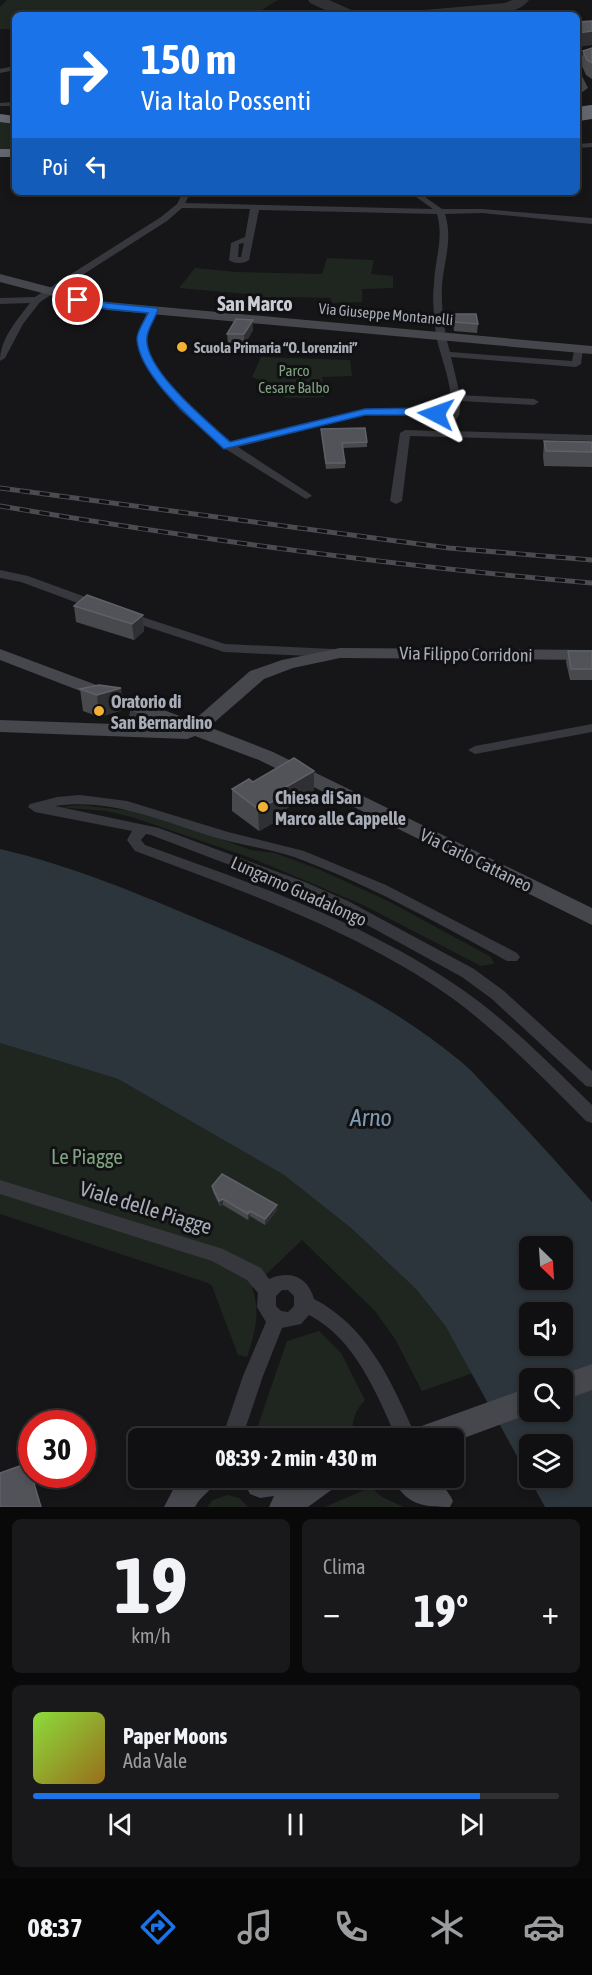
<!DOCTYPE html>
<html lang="it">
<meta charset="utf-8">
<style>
:root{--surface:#101012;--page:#19191b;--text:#f1f3f6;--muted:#9c9d9f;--line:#303032;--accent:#1a73e8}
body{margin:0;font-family:"Asap Condensed",sans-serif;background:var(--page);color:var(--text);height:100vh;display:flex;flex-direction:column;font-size:22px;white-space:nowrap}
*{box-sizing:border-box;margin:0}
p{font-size:20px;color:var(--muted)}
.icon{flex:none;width:33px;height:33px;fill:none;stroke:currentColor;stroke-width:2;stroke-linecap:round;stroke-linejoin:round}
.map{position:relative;height:1507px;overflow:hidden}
.sheet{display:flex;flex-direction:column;gap:12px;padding:12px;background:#09090a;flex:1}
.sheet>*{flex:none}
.hud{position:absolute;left:12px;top:12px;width:568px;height:183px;border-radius:9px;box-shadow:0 3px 9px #0003,0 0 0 2px var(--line);background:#1a73e8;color:#fff;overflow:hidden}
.needle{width:39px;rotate:155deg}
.controls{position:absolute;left:519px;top:1236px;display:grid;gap:12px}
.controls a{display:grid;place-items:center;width:54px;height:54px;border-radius:9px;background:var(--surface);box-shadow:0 3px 9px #0003,0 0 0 2px var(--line);font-size:30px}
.speed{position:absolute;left:18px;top:1410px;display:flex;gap:12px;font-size:30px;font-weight:700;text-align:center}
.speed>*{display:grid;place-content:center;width:78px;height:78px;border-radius:50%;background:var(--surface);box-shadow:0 3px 9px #0003,0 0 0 2px var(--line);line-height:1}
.speed .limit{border:9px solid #d22;background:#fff;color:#111}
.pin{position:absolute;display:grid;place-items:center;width:51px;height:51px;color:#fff;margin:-26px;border:3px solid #fff;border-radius:50%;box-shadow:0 2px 6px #0007}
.me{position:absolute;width:66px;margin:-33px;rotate:274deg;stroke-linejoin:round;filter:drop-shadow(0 0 4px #0008)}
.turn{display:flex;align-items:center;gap:21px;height:126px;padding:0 30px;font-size:27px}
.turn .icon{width:78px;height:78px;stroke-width:2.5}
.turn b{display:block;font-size:42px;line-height:51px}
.then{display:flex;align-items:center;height:57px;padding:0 30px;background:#0003;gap:12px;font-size:22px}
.big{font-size:45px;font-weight:700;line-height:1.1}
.sheet .tile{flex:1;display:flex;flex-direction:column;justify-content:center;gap:9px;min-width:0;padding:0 21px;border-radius:9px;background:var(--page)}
.sheet .dial{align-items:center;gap:0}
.dial b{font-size:78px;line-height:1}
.song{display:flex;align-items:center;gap:18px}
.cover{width:72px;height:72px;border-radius:9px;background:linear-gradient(135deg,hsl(90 70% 55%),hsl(40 70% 35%))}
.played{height:6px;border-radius:3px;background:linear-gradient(90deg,var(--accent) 85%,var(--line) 85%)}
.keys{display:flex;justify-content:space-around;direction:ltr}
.heat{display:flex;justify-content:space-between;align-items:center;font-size:33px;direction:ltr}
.sheet .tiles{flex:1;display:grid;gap:12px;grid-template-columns:1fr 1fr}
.tile:last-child{grid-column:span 2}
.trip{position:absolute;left:128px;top:1428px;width:336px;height:60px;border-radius:9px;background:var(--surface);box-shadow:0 3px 9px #0003,0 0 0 2px var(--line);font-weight:700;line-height:60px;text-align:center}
.tabs{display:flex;height:96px;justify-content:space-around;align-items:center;background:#060607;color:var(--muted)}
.tabs .icon{width:42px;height:42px}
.tabs .active{color:var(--accent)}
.tabs b{font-size:27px;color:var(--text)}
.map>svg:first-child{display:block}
.green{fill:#1e261f}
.water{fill:#2c353c;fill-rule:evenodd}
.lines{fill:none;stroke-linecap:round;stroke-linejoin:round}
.taxiway{fill:#303135;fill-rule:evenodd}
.street{fill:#37383d;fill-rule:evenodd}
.secondary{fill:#45474d;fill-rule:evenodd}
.highway{fill:#63666e;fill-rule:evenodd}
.rail-casing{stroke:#4a4c52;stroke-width:5}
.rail{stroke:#111113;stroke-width:3;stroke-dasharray:10;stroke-linecap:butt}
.highway-bridge{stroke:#63666e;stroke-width:14}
.wall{fill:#47494d}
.shaded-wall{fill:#2f3033}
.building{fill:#525359;stroke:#5f6168;stroke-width:1.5}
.route{fill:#1a73e8;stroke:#114b97;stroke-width:1.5}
.poi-dot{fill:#f2b134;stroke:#111113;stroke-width:2}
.labels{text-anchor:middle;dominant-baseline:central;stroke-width:6;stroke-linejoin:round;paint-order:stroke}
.far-street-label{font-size:15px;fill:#a8adb8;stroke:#111113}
.far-poi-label{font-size:15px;font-weight:bold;fill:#a8adb8;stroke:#111113;text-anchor:start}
.far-park-label{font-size:15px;fill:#7fa381;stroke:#111113}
.street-label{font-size:18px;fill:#a8adb8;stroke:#111113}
.poi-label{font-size:18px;font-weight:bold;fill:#a8adb8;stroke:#111113;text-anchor:start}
.far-district-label{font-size:20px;font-weight:bold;fill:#c9ccd4;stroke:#111113}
.near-park-label{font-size:21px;fill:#7fa381;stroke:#111113}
.near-street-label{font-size:21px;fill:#a8adb8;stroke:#111113}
.near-water-label{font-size:24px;font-style:italic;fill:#7f9bb3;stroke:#111113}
</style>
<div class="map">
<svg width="592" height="1507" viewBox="0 0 592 1507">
<rect width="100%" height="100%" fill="#161618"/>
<path class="green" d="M 7,0 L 278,0 L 262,10 L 240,15 L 15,15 L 15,29 L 0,29 L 0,7 Z
M 0,119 L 15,121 L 15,150 L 0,151 Z
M 327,258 L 374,260 L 371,274 L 393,276 L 393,288 L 362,289 L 362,302 L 332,303 L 331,298 L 291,297 L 287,304 L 259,301 L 259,295 L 179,288 L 195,268 L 237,272 L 322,274 Z
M 261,357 L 350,360 L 352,376 L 322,377 L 325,397 L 286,398 L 267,383 L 252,377 Z
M 81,805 L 149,813 L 251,850 L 275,853 L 318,869 L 388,901 L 491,957 L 494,964 L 481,966 L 363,905 L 254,859 L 132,817 L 106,811 L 58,807 Z
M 0,1043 L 118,1079 L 284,1175 L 351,1228 L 416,1289 L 446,1327 L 473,1373 L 422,1391 L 395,1339 L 375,1311 L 302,1240 L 252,1288 C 261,1312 255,1333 247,1357 L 238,1355 L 212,1286 L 208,1283 L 0,1214 Z
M 319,1331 L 341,1353 L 365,1400 C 355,1411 352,1420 352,1436 L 344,1438 L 257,1438 L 256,1431 L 287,1341 Z
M 371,1487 L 382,1497 L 404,1507 L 325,1507 Z
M 227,1495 L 239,1498 L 248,1507 L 207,1507 L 213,1500 Z"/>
<path class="water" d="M 0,849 C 70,865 139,894 205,922 C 295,960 383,997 459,1060 C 472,1070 483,1084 494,1095 C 528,1130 560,1166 592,1202 L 592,1507 L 545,1507 L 446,1327 L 416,1289 L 351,1228 L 284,1175 L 118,1079 L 0,1043 ZM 530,1246 L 562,1246 L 562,1280 L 530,1280 ZM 530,1312 L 562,1312 L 562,1346 L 530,1346 ZM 530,1378 L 562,1378 L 562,1412 L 530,1412 ZM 530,1444 L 562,1444 L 562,1478 L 530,1478 Z"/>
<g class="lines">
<path class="taxiway" d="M 308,0 L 329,0 L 356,12 L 358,15 L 336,15 L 310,3 Z
M 512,0 L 529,0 C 513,23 443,15 416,15 L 424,10 L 505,3 Z"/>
<path class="street" d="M 15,66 L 15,70 L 0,73 L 0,69 Z
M 15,102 L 15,106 L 0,106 L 0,103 Z
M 592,143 L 592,147 L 578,148 L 578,144 Z
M 183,192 L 191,192 L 185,203 L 433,209 L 409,192 L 418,192 L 442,209 L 482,209 L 592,218 L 592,224 L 482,213 L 445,214 C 453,239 444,261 442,285 C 441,307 444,331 450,352 L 572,361 L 575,347 L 583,349 L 581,364 L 576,367 L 451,357 L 460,395 L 534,399 L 539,402 L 534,405 L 461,401 L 459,415 L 449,429 L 452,431 L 592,435 L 592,441 L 410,436 L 402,501 L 396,504 L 390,501 L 400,433 L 405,430 L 439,431 L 434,424 L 434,417 L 431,415 L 365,415 L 238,447 L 310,494 L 312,496 L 306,499 L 224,448 L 181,411 L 161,388 L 144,363 L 137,340 L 140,329 L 148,310 L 153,307 L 158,310 C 154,318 148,327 147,336 C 142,371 207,423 232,442 L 365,409 L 433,409 L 443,414 L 444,422 C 462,401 439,357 436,334 C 434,317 432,300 434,283 C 435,259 444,238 437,214 L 259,210 L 249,260 C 245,264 233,264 229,260 L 231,243 L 245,237 L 250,209 L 182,208 L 167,221 L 40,302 L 23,324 L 5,358 L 0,361 C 0,339 17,320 30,303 L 0,304 L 0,298 L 35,297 L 161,217 L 177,204 ZM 244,243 L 241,257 L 238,257 L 239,244 Z
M 0,570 L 28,576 L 102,603 L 104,606 L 102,609 L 94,609 L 21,582 L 0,578 Z
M 127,612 L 225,644 L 333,649 L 339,653 L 333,657 L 224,652 L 123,619 L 121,616 Z
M 132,700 L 137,701 L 144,711 C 140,723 123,735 110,732 L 108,729 L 110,726 L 129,716 L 130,711 L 125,704 Z
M 592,724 L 592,732 L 475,754 L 468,750 L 475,746 Z
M 80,795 L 127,801 L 228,832 L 304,851 L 386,885 L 517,953 L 520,957 L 517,961 L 507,961 C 438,923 368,884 294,857 C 267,848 238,845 210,836 C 160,820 109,798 55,806 L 159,828 L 305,882 L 348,901 L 474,969 L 504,991 L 592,1071 L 592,1087 L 586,1086 L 492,999 L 462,977 L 338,909 L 295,890 L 151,835 L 146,834 L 141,840 L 145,845 C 254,884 367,923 463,990 C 510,1023 551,1065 592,1105 L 592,1123 L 586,1121 C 543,1078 501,1034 452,998 C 356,930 244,892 135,851 L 127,840 L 132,831 L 35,812 L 28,807 L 30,804 L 57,797 Z
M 0,1180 L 223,1249 L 261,1268 L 269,1279 C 289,1270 308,1276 314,1299 C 366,1326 390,1378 413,1430 L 410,1437 L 405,1438 L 396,1437 C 376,1392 355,1339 309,1315 L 301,1324 L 282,1328 L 263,1376 L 242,1438 L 222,1438 L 243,1376 L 266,1322 L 257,1307 L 258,1293 L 247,1280 L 212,1261 L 0,1194 ZM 282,1290 L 288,1290 L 294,1296 L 294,1306 L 288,1312 L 281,1311 L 276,1306 L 276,1296 Z"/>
<path class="secondary" d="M 592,54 L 592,60 L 578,62 L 578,56 Z
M 578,75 L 582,76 L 588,88 L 578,95 Z
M 0,274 L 107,302 L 592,346 L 592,354 L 107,310 L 0,282 Z
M 340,648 L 592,650 L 592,660 L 340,658 L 293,668 L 264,679 L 209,727 L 273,752 L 592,908 L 592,925 L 259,760 L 195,736 L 187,739 L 0,732 L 0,720 L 171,726 L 0,660 L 0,649 L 193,721 L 250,671 L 282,660 Z
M 592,1364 L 592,1390 L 562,1401 L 562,1378 L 553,1378 Z
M 530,1387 L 530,1412 L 534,1412 L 453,1442 L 453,1438 L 412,1438 L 416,1428 Z
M 179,1478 L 218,1478 C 212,1491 201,1495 195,1507 L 164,1507 Z
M 248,1478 L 339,1478 L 334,1488 L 308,1507 L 269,1507 L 274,1496 L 260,1498 L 250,1494 L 245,1484 Z
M 393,1478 C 417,1475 442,1476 453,1501 L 450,1507 C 424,1507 405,1505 393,1478 Z"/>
<path class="highway" d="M 0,114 L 15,116 L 15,124 L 0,122 Z
M 0,149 L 15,149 L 15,157 L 0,157 Z"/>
<g class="rail-casing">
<path id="rail" d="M 0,488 L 449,548 L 592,560
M 0,506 C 196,539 394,566 592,583"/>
</g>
<use href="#rail" class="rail"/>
<path class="highway-bridge" d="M 578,114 L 592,112"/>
</g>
<path class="wall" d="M 592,48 L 592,79 L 586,75 L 582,66 L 583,51 Z
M 454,314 L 478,324 L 477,333 L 454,331 L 453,324 Z
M 253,330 L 245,344 L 228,343 L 227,334 Z
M 321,429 L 367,442 L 367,447 L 343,448 L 345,463 L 345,468 L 326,469 Z
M 544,441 L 592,442 L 592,467 L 544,466 L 543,456 Z
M 74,606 L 143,615 L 144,631 L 134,640 L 76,622 Z
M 568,651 L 592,651 L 592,680 L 570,680 L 566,662 Z
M 121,688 L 123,710 L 99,717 L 83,711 L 80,689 Z
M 314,771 L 314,793 L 277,814 L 277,821 L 259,831 L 232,811 L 232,789 L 253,782 Z
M 212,1186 L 277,1205 L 277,1210 L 265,1225 L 250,1216 L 248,1220 L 223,1205 L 220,1206 L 213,1192 Z"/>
<path class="shaded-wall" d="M 592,31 L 592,45 L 578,47 L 578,33 Z
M 253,320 L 253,330 L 245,344 L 244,334 Z
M 143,615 L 144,631 L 134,640 L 132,624 Z
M 121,688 L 123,710 L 99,717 L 97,695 Z
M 314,771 L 314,793 L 277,814 L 277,821 L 259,831 L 258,809 L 272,795 Z
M 223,1199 L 223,1205 L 220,1206 L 219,1201 Z
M 277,1205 L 277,1210 L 265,1225 L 265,1219 Z
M 250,1211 L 250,1216 L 248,1220 L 248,1214 Z"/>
<path class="building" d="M 592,21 L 592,31 L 578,33 L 578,22 Z
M 592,48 L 592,63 L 587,60 L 583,51 Z
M 454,314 L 476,314 L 478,324 L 455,322 Z
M 236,319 L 253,320 L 244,334 L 227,334 Z
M 365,428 L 367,442 L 342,443 L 345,463 L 326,463 L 321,429 Z
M 544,441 L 592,442 L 592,452 L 546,451 Z
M 87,595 L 143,615 L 132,624 L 74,606 Z
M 568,651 L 592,651 L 592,669 L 571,669 Z
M 99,685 L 121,688 L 97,695 L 80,689 Z
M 294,758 L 314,771 L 272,795 L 277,799 L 258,809 L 232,789 L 249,779 L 253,782 Z
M 222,1174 L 277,1205 L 265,1219 L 250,1211 L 248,1214 L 223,1199 L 219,1201 L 212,1186 Z
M 28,1463 L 41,1507 L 0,1507 L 0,1473 Z"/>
<path class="route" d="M 78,297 L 107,303 L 157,308 L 158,310 C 155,318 148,328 147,337 C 143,369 208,422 230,442 L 365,409 L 427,408 L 441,414 L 436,417 L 427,415 L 365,415 L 224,449 C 198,424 139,377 137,339 C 137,331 145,320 148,313 L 107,309 L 75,302 L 73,300 Z"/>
<g class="poi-dot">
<circle cx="182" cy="347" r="6"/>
<circle cx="99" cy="711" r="6"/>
<circle cx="263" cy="807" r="6"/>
</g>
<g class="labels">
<g class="far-street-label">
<text transform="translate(386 314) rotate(5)">Via Giuseppe Montanelli</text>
</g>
<g class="far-poi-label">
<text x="194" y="347">Scuola Primaria “O. Lorenzini”</text>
</g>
<g class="far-park-label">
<text x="294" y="370">Parco<tspan x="294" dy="17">Cesare Balbo</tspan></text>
</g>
<g class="street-label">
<text transform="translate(466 654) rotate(1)">Via Filippo Corridoni</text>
<text transform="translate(476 860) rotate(26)">Via Carlo Cattaneo</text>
<text transform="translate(299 891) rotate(24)">Lungarno Guadalongo</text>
</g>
<g class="poi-label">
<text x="111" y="701">Oratorio di<tspan x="111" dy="21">San Bernardino</tspan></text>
<text x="275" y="797">Chiesa di San<tspan x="275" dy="21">Marco alle Cappelle</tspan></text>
</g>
<g class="far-district-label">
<text x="255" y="303">San Marco</text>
</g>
<g class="near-park-label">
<text x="87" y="1156">Le Piagge</text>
</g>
<g class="near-street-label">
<text transform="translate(146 1207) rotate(17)">Viale delle Piagge</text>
</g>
<g class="near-water-label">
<text x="371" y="1117">Arno</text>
</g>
</g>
</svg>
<div class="controls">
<a><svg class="needle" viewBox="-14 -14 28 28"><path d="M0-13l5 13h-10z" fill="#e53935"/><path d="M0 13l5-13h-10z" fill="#9c9d9f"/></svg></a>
<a><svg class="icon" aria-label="sound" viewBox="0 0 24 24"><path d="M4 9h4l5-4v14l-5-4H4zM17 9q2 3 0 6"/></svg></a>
<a><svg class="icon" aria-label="search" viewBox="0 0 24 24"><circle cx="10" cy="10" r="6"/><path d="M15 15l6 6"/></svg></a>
<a><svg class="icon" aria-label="layers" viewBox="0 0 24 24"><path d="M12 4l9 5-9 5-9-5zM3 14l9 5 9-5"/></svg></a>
</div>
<div class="speed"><div class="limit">30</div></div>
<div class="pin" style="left:78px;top:300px;background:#d93025"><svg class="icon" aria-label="arrive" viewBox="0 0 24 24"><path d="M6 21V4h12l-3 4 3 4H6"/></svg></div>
<svg class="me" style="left:436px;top:414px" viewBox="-20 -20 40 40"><path d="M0-17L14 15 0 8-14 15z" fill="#1a73e8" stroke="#fff" stroke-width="4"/></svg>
<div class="trip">08:39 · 2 min · 430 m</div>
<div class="hud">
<div class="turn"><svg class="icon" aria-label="right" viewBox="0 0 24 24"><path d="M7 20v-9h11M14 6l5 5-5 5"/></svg><div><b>150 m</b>Via Italo Possenti</div></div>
<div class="then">Poi<svg class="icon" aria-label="left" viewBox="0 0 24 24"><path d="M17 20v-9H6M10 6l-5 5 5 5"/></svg></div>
</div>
</div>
<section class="sheet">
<div class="tiles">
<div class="tile dial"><b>19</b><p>km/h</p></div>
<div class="tile"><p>Clima</p>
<div class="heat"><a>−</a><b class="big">19°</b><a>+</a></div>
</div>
<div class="tile">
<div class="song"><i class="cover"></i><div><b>Paper Moons</b><p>Ada Vale</p></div></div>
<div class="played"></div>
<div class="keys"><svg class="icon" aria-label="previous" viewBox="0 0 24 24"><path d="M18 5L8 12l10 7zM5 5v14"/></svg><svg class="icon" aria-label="pause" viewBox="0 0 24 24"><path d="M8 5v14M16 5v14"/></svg><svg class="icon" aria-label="next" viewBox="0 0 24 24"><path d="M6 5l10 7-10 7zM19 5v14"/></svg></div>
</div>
</div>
</section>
<nav class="tabs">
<b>08:37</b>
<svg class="icon active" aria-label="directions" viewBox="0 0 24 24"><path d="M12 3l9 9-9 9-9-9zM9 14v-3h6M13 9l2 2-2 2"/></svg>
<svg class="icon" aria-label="music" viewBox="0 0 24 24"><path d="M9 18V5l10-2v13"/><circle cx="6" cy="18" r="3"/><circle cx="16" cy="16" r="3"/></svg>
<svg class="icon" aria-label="phone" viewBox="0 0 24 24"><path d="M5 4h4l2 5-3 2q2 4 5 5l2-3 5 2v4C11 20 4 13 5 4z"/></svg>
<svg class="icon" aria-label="climate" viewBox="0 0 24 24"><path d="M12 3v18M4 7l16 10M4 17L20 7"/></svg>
<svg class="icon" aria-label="car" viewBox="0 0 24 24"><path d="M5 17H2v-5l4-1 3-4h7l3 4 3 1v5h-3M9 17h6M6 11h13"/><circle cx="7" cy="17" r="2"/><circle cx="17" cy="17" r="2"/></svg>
</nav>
